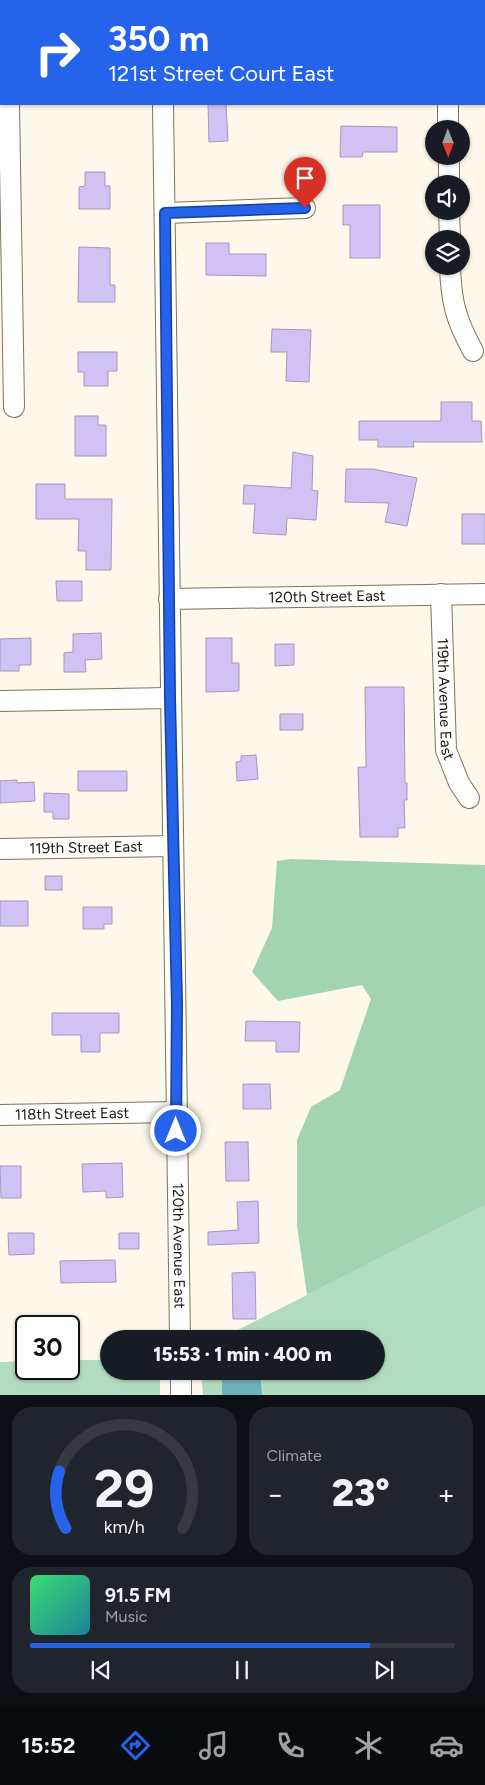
<!DOCTYPE html>
<meta charset="utf-8">
<style>
:root{--surface:#171b24;--page:#20242c;--text:#f1f3f6;--muted:#9ea1a6;--line:#363941;--accent:#2563eb}
body{margin:0;font-family:Figtree,sans-serif;background:var(--page);color:var(--text);height:100vh;display:flex;flex-direction:column;font-size:19px;white-space:nowrap}
*{box-sizing:border-box;margin:0}
p{font-size:16px;color:var(--muted)}
.icon{flex:none;width:28px;height:28px;fill:none;stroke:currentColor;stroke-width:2;stroke-linecap:round;stroke-linejoin:round}
.map{position:relative;height:1395px;overflow:hidden}
.drawer{display:flex;flex-direction:column;gap:12px;padding:12px;background:#0d0f14;flex:1}
.drawer>*{flex:none}
.top-card{position:absolute;left:0px;top:0px;width:485px;height:105px;box-shadow:0 1px 4px #0004;background:#2563eb;color:#fff;overflow:hidden}
.needle{width:32px;rotate:179deg}
.fabs{position:absolute;left:425px;top:120px;display:grid;gap:10px}
.fabs a{display:grid;place-items:center;width:45px;height:45px;border-radius:50%;background:var(--surface);box-shadow:0 1px 4px #0004;font-size:25px}
.speed{position:absolute;left:15px;top:1315px;display:flex;gap:10px;font-size:25px;font-weight:700;text-align:center}
.speed>*{display:grid;place-content:center;width:65px;height:65px;border-radius:50%;background:var(--surface);box-shadow:0 1px 4px #0004;line-height:1}
.speed .limit{border:2px solid #111;border-radius:8px;background:#fff;color:#111}
.pin{position:absolute;display:grid;place-items:center;width:42px;height:42px;color:#fff;margin:-51px -21px;border-radius:50% 50% 50% 0;rotate:-45deg;box-shadow:0 0 5px #0007}
.pin .icon{rotate:45deg}
.me{position:absolute;width:55px;margin:-28px;rotate:0deg;stroke-linejoin:round;filter:drop-shadow(0 0 4px #0008)}
.turn{display:flex;align-items:center;gap:18px;height:105px;padding:0 25px;font-size:22px}
.turn .icon{width:65px;height:65px;stroke-width:2.5}
.turn b{display:block;font-size:35px;line-height:42px}
.big{font-size:38px;font-weight:800;line-height:1.1}
.drawer .tile{flex:1;display:flex;flex-direction:column;justify-content:center;gap:8px;min-width:0;padding:0 18px;border-radius:20px;background:var(--page)}
.drawer .dial{align-items:center;gap:0}
.dial svg{height:130px;overflow:visible;fill:none;stroke:var(--line);stroke-width:7;stroke-linecap:round;text-anchor:middle}
.dial text{fill:var(--text);stroke:none}
.song{display:flex;align-items:center;gap:15px}
.cover{width:60px;height:60px;border-radius:8px;background:linear-gradient(135deg,hsl(140 70% 55%),hsl(190 70% 35%))}
.played{height:5px;border-radius:2px;background:linear-gradient(90deg,var(--accent) 80%,var(--line) 80%)}
.keys{display:flex;justify-content:space-around;direction:ltr}
.heat{display:flex;justify-content:space-between;align-items:center;font-size:28px;direction:ltr}
.drawer .tiles{flex:1;display:grid;gap:12px;grid-template-columns:1fr 1fr}
.tile:last-child{grid-column:span 2}
.trip{position:absolute;left:100px;top:1330px;width:285px;height:50px;border-radius:25px;background:var(--surface);box-shadow:0 1px 4px #0004;font-weight:800;line-height:50px;text-align:center}
.menu{display:flex;height:80px;justify-content:space-around;align-items:center;background:#090b0e;color:var(--muted)}
.menu .icon{width:35px;height:35px}
.menu .current{color:var(--accent)}
.menu b{font-size:22px;color:var(--text)}
.map>svg:first-child{display:block}
.green{fill:#b1dcc1}
.forest{fill:#a1d3b4}
.water{fill:#6fb1bb}
.building{fill:#d0c3f4;stroke:#a299b9}
.lines{fill:none;stroke-linecap:round;stroke-linejoin:round}
.street-casing{stroke:#7f7455;stroke-width:22}
.secondary-casing{stroke:#7f7455;stroke-width:30}
.street{stroke:#fff;stroke-width:20}
.secondary{stroke:#f3d3dd;stroke-width:28}
.route-casing{stroke:#184099;stroke-width:12}
.route{stroke:#2563eb;stroke-width:9}
.labels{text-anchor:middle;dominant-baseline:central;stroke-width:4.5;stroke-linejoin:round;paint-order:stroke}
.street-label{font-size:15px;fill:#1b160a;stroke:#fff}
</style>
<div class="map">
<svg width="485" height="1395" viewBox="0 0 485 1395">
<rect width="100%" height="100%" fill="#fdf8eb"/>
<path class="green" d="M 485,1205 L 485,1395 L 203,1395 L 201,1371 L 376,1371 L 376,1339 L 220,1339 Z
M 69,1360 L 109,1360 L 109,1371 L 160,1371 L 160,1395 L 0,1395 L 0,1362 L 26,1361 L 26,1369 L 69,1369 Z"/>
<path class="forest" d="M 291,859 L 485,865 L 485,1205 L 307,1295 L 297,1226 L 297,1140 L 311,1107 L 340,1090 L 371,999 L 362,985 L 278,1001 L 252,972 L 272,928 L 277,861 Z"/>
<path class="water" d="M 222,1371 L 260,1371 L 262,1395 L 222,1395 Z"/>
<path class="building" d="M 208,104 L 226,104 L 228,141 L 209,142 Z
M 341,126 L 397,127 L 397,152 L 363,152 L 362,157 L 340,157 Z
M 85,172 L 105,172 L 105,186 L 110,186 L 110,209 L 79,209 L 79,187 L 85,186 Z
M 343,205 L 380,205 L 380,258 L 350,258 L 350,225 L 343,225 Z
M 206,243 L 229,243 L 229,254 L 266,254 L 266,276 L 206,275 Z
M 79,247 L 110,248 L 110,285 L 115,285 L 115,302 L 78,302 Z
M 272,329 L 311,330 L 309,382 L 286,381 L 287,352 L 271,352 Z
M 78,352 L 117,352 L 117,371 L 108,371 L 108,386 L 84,386 L 84,372 L 78,372 Z
M 441,402 L 472,402 L 472,421 L 481,421 L 482,442 L 413,442 L 414,447 L 378,447 L 378,440 L 359,440 L 359,421 L 441,421 Z
M 75,416 L 98,416 L 98,425 L 106,425 L 106,456 L 75,456 Z
M 293,452 L 313,456 L 312,490 L 318,491 L 316,520 L 287,518 L 286,535 L 253,533 L 255,504 L 243,504 L 244,485 L 291,488 Z
M 346,469 L 373,469 L 417,478 L 407,526 L 385,522 L 389,503 L 345,502 Z
M 36,484 L 65,484 L 65,499 L 112,499 L 111,570 L 86,570 L 86,551 L 78,551 L 79,519 L 36,519 Z
M 462,514 L 485,514 L 485,544 L 462,544 Z
M 56,581 L 82,581 L 82,601 L 57,601 Z
M 101,633 L 102,659 L 85,660 L 86,672 L 64,672 L 64,653 L 73,652 L 73,634 Z
M 31,638 L 31,665 L 19,665 L 19,671 L 0,671 L 0,639 Z
M 206,638 L 232,638 L 232,663 L 239,663 L 239,691 L 206,692 Z
M 275,644 L 294,644 L 294,665 L 275,666 Z
M 365,687 L 404,687 L 405,783 L 407,783 L 407,800 L 404,800 L 405,828 L 398,828 L 398,837 L 360,837 L 358,767 L 366,767 Z
M 280,714 L 303,714 L 303,730 L 280,730 Z
M 256,755 L 258,779 L 237,781 L 236,762 L 241,761 L 241,756 Z
M 78,771 L 127,771 L 127,791 L 78,791 Z
M 17,780 L 17,783 L 34,782 L 35,801 L 0,803 L 0,781 Z
M 44,793 L 69,794 L 69,819 L 53,819 L 53,812 L 44,812 Z
M 45,876 L 62,876 L 62,890 L 45,890 Z
M 0,901 L 28,901 L 28,926 L 0,926 Z
M 83,907 L 112,907 L 112,924 L 104,924 L 104,929 L 83,929 Z
M 52,1013 L 119,1013 L 119,1033 L 100,1033 L 100,1052 L 81,1052 L 81,1035 L 52,1035 Z
M 246,1021 L 300,1022 L 299,1052 L 276,1052 L 276,1041 L 245,1041 Z
M 243,1084 L 270,1084 L 271,1109 L 243,1109 Z
M 225,1142 L 248,1142 L 249,1181 L 226,1181 Z
M 122,1163 L 123,1197 L 106,1198 L 106,1191 L 83,1192 L 82,1164 Z
M 0,1166 L 21,1166 L 21,1198 L 1,1198 Z
M 258,1201 L 259,1243 L 208,1245 L 208,1232 L 238,1230 L 237,1202 Z
M 8,1233 L 34,1233 L 34,1254 L 9,1255 Z
M 119,1233 L 139,1233 L 139,1249 L 119,1249 Z
M 115,1260 L 116,1282 L 61,1283 L 60,1261 Z
M 255,1272 L 256,1319 L 233,1319 L 232,1273 Z"/>
<g class="lines">
<g class="street-casing">
<g id="street">
<path d="M 26,0 L 26,1"/>
<path d="M 9,104 L 14,407"/>
<path id="s1" d="M 163,104 L 180,1339"/>
<path d="M 448,104 L 448,129"/>
<path d="M 449,156 L 449,184"/>
<path d="M 449,211 L 450,239"/>
<path d="M 165,213 L 305,208"/>
<path d="M 450,266 C 451,302 456,320 473,351"/>
<path id="s2" d="M 441,594 L 446,750 L 459,783 L 469,798"/>
<path id="s3" d="M 169,599 L 485,594"/>
<path d="M 0,701 L 170,698"/>
<path id="s4" d="M 0,849 L 173,846"/>
<path id="s5" d="M 0,1115 L 176,1112"/>
<path d="M 181,1371 L 181,1395"/>
</g>
</g>
<g class="secondary-casing">
<path id="secondary" d="M 484,34 L 485,34
M 0,43 L 1,43"/>
</g>
<use href="#street" class="street"/>
<use href="#secondary" class="secondary"/>
</g>
<g class="lines">
<g class="route-casing">
<path id="route" d="M 176,1131 L 177,1004 L 170,698 L 165,213 L 305,208"/>
</g>
<use href="#route" class="route"/>
</g>
<g class="labels">
<g class="street-label">
<text stroke="none"><textPath href="#s3" startOffset="158">120th Street East</textPath></text>
<text stroke="none"><textPath href="#s2" startOffset="105">119th Avenue East</textPath></text>
<text stroke="none"><textPath href="#s4" startOffset="86">119th Street East</textPath></text>
<text stroke="none"><textPath href="#s5" startOffset="72">118th Street East</textPath></text>
<text stroke="none"><textPath href="#s1" startOffset="1142">120th Avenue East</textPath></text>
</g>
</g>
</svg>
<div class="fabs">
<a><svg class="needle" viewBox="-14 -14 28 28"><path d="M0-13l5 13h-10z" fill="#e53935"/><path d="M0 13l5-13h-10z" fill="#9ea1a6"/></svg></a>
<a><svg class="icon" aria-label="sound" viewBox="0 0 24 24"><path d="M4 9h4l5-4v14l-5-4H4zM17 9q2 3 0 6"/></svg></a>
<a><svg class="icon" aria-label="layers" viewBox="0 0 24 24"><path d="M12 4l9 5-9 5-9-5zM3 14l9 5 9-5"/></svg></a>
</div>
<div class="speed"><div class="limit">30</div></div>
<div class="pin" style="left:305px;top:208px;background:#d93025"><svg class="icon" aria-label="arrive" viewBox="0 0 24 24"><path d="M6 21V4h12l-3 4 3 4H6"/></svg></div>
<svg class="me" style="left:176px;top:1131px" viewBox="-20 -20 40 40"><circle r="17" fill="#2563eb" stroke="#fff" stroke-width="3"/><path d="M0-11L8 9 0 5-8 9z" fill="#fff"/></svg>
<div class="trip">15:53 · 1 min · 400 m</div>
<div class="top-card">
<div class="turn"><svg class="icon" aria-label="right" viewBox="0 0 24 24"><path d="M7 20v-9h11M14 6l5 5-5 5"/></svg><div><b>350 m</b>121st Street Court East</div></div>
</div>
</div>
<section class="drawer">
<div class="tiles">
<div class="tile dial"><svg viewBox="0 0 100 80">
<path d="M14 69A42 42 0 1 1 86 69"/>
<path d="M14 69A42 42 0 0 1 10 34" stroke="#2563eb"/>
<text x="50" y="56" font-size="32" font-weight="700">29</text>
<text x="50" y="72" font-size="11">km/h</text>
</svg></div>
<div class="tile"><p>Climate</p>
<div class="heat"><a>−</a><b class="big">23°</b><a>+</a></div>
</div>
<div class="tile">
<div class="song"><i class="cover"></i><div><b>91.5 FM</b><p>Music</p></div></div>
<div class="played"></div>
<div class="keys"><svg class="icon" aria-label="previous" viewBox="0 0 24 24"><path d="M18 5L8 12l10 7zM5 5v14"/></svg><svg class="icon" aria-label="pause" viewBox="0 0 24 24"><path d="M8 5v14M16 5v14"/></svg><svg class="icon" aria-label="next" viewBox="0 0 24 24"><path d="M6 5l10 7-10 7zM19 5v14"/></svg></div>
</div>
</div>
</section>
<nav class="menu">
<b>15:52</b>
<svg class="icon current" aria-label="directions" viewBox="0 0 24 24"><path d="M12 3l9 9-9 9-9-9zM9 14v-3h6M13 9l2 2-2 2"/></svg>
<svg class="icon" aria-label="music" viewBox="0 0 24 24"><path d="M9 18V5l10-2v13"/><circle cx="6" cy="18" r="3"/><circle cx="16" cy="16" r="3"/></svg>
<svg class="icon" aria-label="phone" viewBox="0 0 24 24"><path d="M5 4h4l2 5-3 2q2 4 5 5l2-3 5 2v4C11 20 4 13 5 4z"/></svg>
<svg class="icon" aria-label="climate" viewBox="0 0 24 24"><path d="M12 3v18M4 7l16 10M4 17L20 7"/></svg>
<svg class="icon" aria-label="car" viewBox="0 0 24 24"><path d="M5 17H2v-5l4-1 3-4h7l3 4 3 1v5h-3M9 17h6M6 11h13"/><circle cx="7" cy="17" r="2"/><circle cx="17" cy="17" r="2"/></svg>
</nav>
